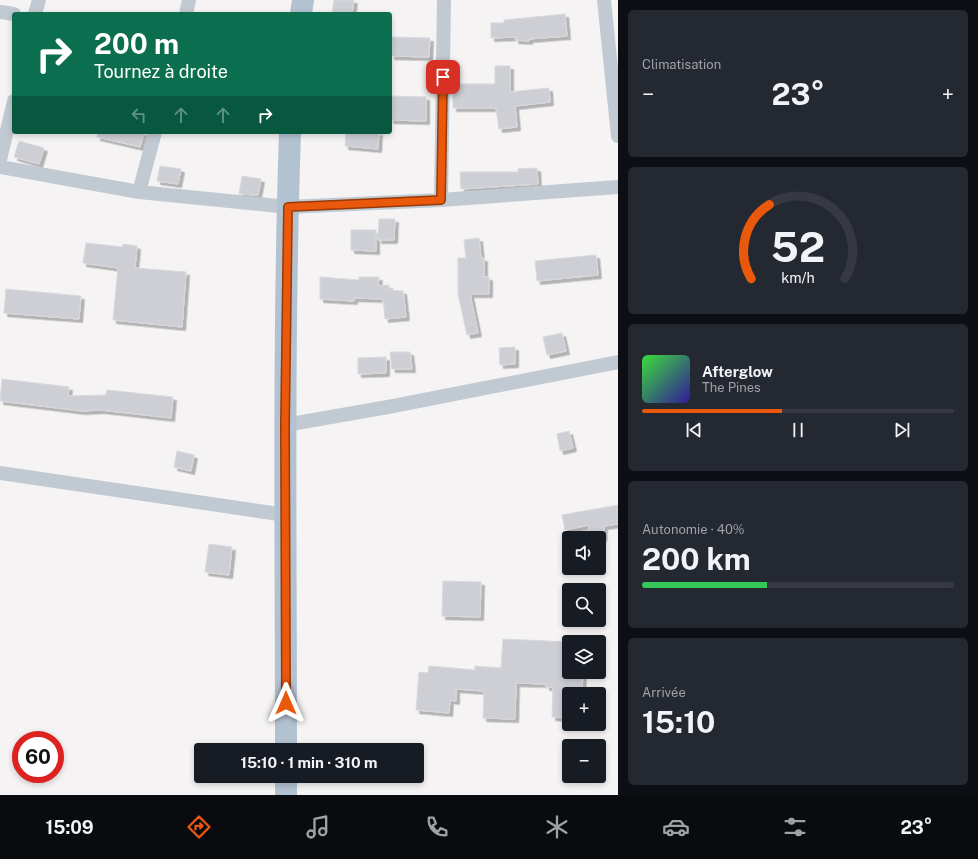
<!DOCTYPE html>
<html lang="fr">
<meta charset="utf-8">
<style>
:root{--surface:#171b24;--page:#242831;--text:#f1f3f6;--muted:#9ea1a6;--line:#363941;--accent:#ea580c}
body{margin:0;font-family:"Public Sans",sans-serif;background:var(--page);color:var(--text);height:100vh;display:flex;flex-direction:column;font-size:15px;white-space:nowrap}
*{box-sizing:border-box;margin:0}
p{font-size:13px;color:var(--muted)}
.icon{flex:none;width:22px;height:22px;fill:none;stroke:currentColor;stroke-width:2;stroke-linecap:round;stroke-linejoin:round}
.map{position:relative;flex:1;overflow:hidden}
.sheet{display:flex;flex-direction:column;gap:10px;padding:10px;background:#0d0f14;width:360px}
.sheet>*{flex:none}
.top-card{position:absolute;left:12px;top:12px;width:380px;height:122px;border-radius:4px;box-shadow:0 2px 6px #0003;background:#0b6e4f;color:#fff;overflow:hidden}
.tools{position:absolute;left:562px;top:531px;display:grid;gap:8px}
.tools a{display:grid;place-items:center;width:44px;height:44px;border-radius:4px;background:var(--surface);box-shadow:0 2px 6px #0003;font-size:20px}
.speed{position:absolute;left:12px;top:731px;display:flex;gap:8px;font-size:20px;font-weight:700;text-align:center}
.speed>*{display:grid;place-content:center;width:52px;height:52px;border-radius:50%;background:var(--surface);box-shadow:0 2px 6px #0003;line-height:1}
.speed .limit{border:6px solid #d22;background:#fff;color:#111}
.pin{position:absolute;display:grid;place-items:center;width:34px;height:34px;color:#fff;margin:-17px;border-radius:8px;box-shadow:0 2px 6px #0006}
.me{position:absolute;width:44px;margin:-22px;rotate:0deg;stroke-linejoin:round;filter:drop-shadow(0 0 3px #0008)}
.turn{display:flex;align-items:center;gap:14px;height:84px;padding:0 16px;font-size:18px}
.turn .icon{width:52px;height:52px;stroke-width:2.5}
.turn b{display:block;font-size:28px;line-height:34px}
.lanes{display:flex;align-items:center;height:38px;padding:0 16px;background:#0003;justify-content:center;gap:20px;direction:ltr}
.lanes .off{opacity:.35}
.big{font-size:30px;font-weight:700;line-height:1.1}
.sheet .tile{flex:1;display:flex;flex-direction:column;justify-content:center;gap:6px;min-width:0;padding:0 14px;border-radius:6px;background:var(--page)}
.sheet .dial{align-items:center;gap:0}
.dial svg{height:104px;overflow:visible;fill:none;stroke:var(--line);stroke-width:7;stroke-linecap:round;text-anchor:middle}
.dial text{fill:var(--text);stroke:none}
.song{display:flex;align-items:center;gap:12px}
.cover{width:48px;height:48px;border-radius:6px;background:linear-gradient(135deg,hsl(120 70% 55%),hsl(250 70% 35%))}
.played{height:4px;border-radius:2px;background:linear-gradient(90deg,var(--accent) 45%,var(--line) 45%)}
.keys{display:flex;justify-content:space-around;direction:ltr}
.heat{display:flex;justify-content:space-between;align-items:center;font-size:22px;direction:ltr}
.charge{height:6px;border-radius:3px;background:linear-gradient(90deg,#34c759 40%,var(--line) 0)}
.trip{position:absolute;left:194px;top:743px;width:230px;height:40px;border-radius:4px;background:var(--surface);box-shadow:0 2px 6px #0003;font-weight:700;line-height:40px;text-align:center}
.menu{display:flex;height:64px;justify-content:space-around;align-items:center;background:#090b0e;color:var(--muted)}
.menu .icon{width:28px;height:28px}
.menu .selected{color:var(--accent)}
.menu b{font-size:18px;color:var(--text)}
main{display:flex;flex:1;min-height:0}
.map>svg:first-child{display:block}
.building{fill:#cdcfd5;stroke:#d7d9de;filter:url(#shadow)}
.lines{fill:none;stroke-linecap:round;stroke-linejoin:round}
.minor{stroke:#c1cad2;stroke-width:14}
.primary{stroke:#b3c2d1;stroke-width:22}
.route-casing{stroke:#983908;stroke-width:10}
.route{stroke:#ea580c;stroke-width:7}
</style>
<main>
<div class="map">
<svg width="618" height="795" viewBox="0 0 618 795">
<defs>
<filter id="shadow"><feDropShadow dx="3.5" dy="3.5" stdDeviation="0" flood-color="#0004"/></filter>
</defs>
<rect width="100%" height="100%" fill="#f5f3f3"/>
<path class="building" d="M 334,0 L 354,0 L 352,14 L 332,14 Z
M 565,14 L 567,36 L 529,39 L 529,41 L 515,40 L 516,37 L 491,38 L 491,23 L 504,23 L 504,20 Z
M 391,37 L 430,38 L 429,57 L 391,56 Z
M 495,66 L 510,66 L 510,92 L 549,88 L 550,102 L 515,106 L 517,127 L 499,129 L 496,108 L 453,108 L 453,84 L 495,84 Z
M 390,96 L 426,97 L 426,121 L 390,120 Z
M 98,132 L 144,132 L 140,147 L 97,137 Z
M 346,132 L 379,132 L 378,149 L 345,146 Z
M 19,141 L 44,148 L 39,164 L 14,157 Z
M 160,166 L 181,169 L 178,184 L 157,181 Z
M 537,168 L 538,184 L 461,189 L 460,172 L 518,172 L 518,169 Z
M 242,176 L 261,179 L 258,195 L 239,194 Z
M 379,219 L 395,219 L 394,240 L 378,240 Z
M 351,230 L 376,230 L 376,251 L 351,250 Z
M 479,238 L 481,258 L 484,258 L 484,277 L 489,277 L 489,294 L 470,294 L 478,333 L 467,335 L 458,294 L 458,258 L 466,258 L 464,240 Z
M 86,243 L 123,247 L 123,244 L 137,246 L 135,268 L 186,272 L 182,327 L 113,320 L 118,268 L 83,263 Z
M 596,255 L 598,275 L 537,281 L 535,261 Z
M 320,277 L 359,280 L 359,277 L 379,277 L 378,286 L 389,285 L 389,290 L 403,291 L 406,317 L 385,319 L 383,299 L 354,298 L 354,301 L 320,299 Z
M 6,289 L 81,296 L 79,319 L 4,313 Z
M 562,333 L 566,351 L 547,355 L 543,337 Z
M 515,347 L 515,364 L 500,365 L 499,348 Z
M 390,352 L 410,352 L 412,369 L 392,369 Z
M 386,357 L 386,373 L 358,374 L 358,358 Z
M 2,379 L 69,387 L 68,396 L 106,395 L 107,390 L 173,397 L 171,418 L 101,410 L 82,411 L 0,401 Z
M 569,431 L 573,448 L 560,451 L 557,434 Z
M 177,451 L 194,455 L 191,471 L 174,467 Z
M 618,505 L 618,524 L 604,526 L 603,538 L 588,538 L 589,525 L 565,530 L 562,515 Z
M 209,544 L 232,547 L 229,575 L 205,572 Z
M 443,581 L 481,582 L 480,617 L 442,616 Z
M 503,639 L 569,642 L 569,672 L 583,672 L 582,694 L 569,694 L 569,718 L 552,717 L 553,687 L 546,687 L 546,684 L 516,683 L 515,719 L 483,718 L 484,691 L 456,689 L 456,701 L 450,700 L 449,713 L 416,710 L 419,672 L 428,673 L 429,666 L 475,670 L 475,666 L 501,668 Z"/>
<g class="lines">
<path class="minor" d="M 604,0 L 618,136
M 0,12 L 14,14
M 35,14 L 39,0
M 186,14 L 189,0
M 0,160 L 14,101
M 0,167 L 139,192 L 288,207 L 441,200 L 618,187
M 139,192 L 155,132
M 441,200 L 444,0
M 285,425 L 388,407 L 618,362
M 0,473 L 286,515"/>
<path class="primary" d="M 301,14 L 303,0
M 286,750 C 286,544 283,338 290,132
M 286,776 L 286,795"/>
</g>
<g class="lines">
<g class="route-casing">
<path id="route" d="M 286,703 L 285,425 L 288,207 L 441,200 L 443,77"/>
</g>
<use href="#route" class="route"/>
</g>
</svg>
<div class="tools">
<a><svg class="icon" aria-label="sound" viewBox="0 0 24 24"><path d="M4 9h4l5-4v14l-5-4H4zM17 9q2 3 0 6"/></svg></a>
<a><svg class="icon" aria-label="search" viewBox="0 0 24 24"><circle cx="10" cy="10" r="6"/><path d="M15 15l6 6"/></svg></a>
<a><svg class="icon" aria-label="layers" viewBox="0 0 24 24"><path d="M12 4l9 5-9 5-9-5zM3 14l9 5 9-5"/></svg></a>
<a>+</a>
<a>−</a>
</div>
<div class="speed"><div class="limit">60</div></div>
<div class="pin" style="left:443px;top:77px;background:#d93025"><svg class="icon" aria-label="arrive" viewBox="0 0 24 24"><path d="M6 21V4h12l-3 4 3 4H6"/></svg></div>
<svg class="me" style="left:286px;top:703px" viewBox="-20 -20 40 40"><path d="M0-17L14 15 0 8-14 15z" fill="#ea580c" stroke="#fff" stroke-width="4"/></svg>
<div class="trip">15:10 · 1 min · 310 m</div>
<div class="top-card">
<div class="turn"><svg class="icon" aria-label="right" viewBox="0 0 24 24"><path d="M7 20v-9h11M14 6l5 5-5 5"/></svg><div><b>200 m</b>Tournez à droite</div></div>
<div class="lanes"><svg class="icon off" aria-label="left" viewBox="0 0 24 24"><path d="M17 20v-9H6M10 6l-5 5 5 5"/></svg><svg class="icon off" aria-label="ahead" viewBox="0 0 24 24"><path d="M12 20V5M6 11l6-6 6 6"/></svg><svg class="icon off" aria-label="ahead" viewBox="0 0 24 24"><path d="M12 20V5M6 11l6-6 6 6"/></svg><svg class="icon" aria-label="right" viewBox="0 0 24 24"><path d="M7 20v-9h11M14 6l5 5-5 5"/></svg></div>
</div>
</div>
<section class="sheet">
<div class="tile"><p>Climatisation</p>
<div class="heat"><a>−</a><b class="big">23°</b><a>+</a></div>
</div>
<div class="tile dial"><svg viewBox="0 0 100 80">
<path d="M14 69A42 42 0 1 1 86 69"/>
<path d="M14 69A42 42 0 0 1 28 12" stroke="#ea580c"/>
<text x="50" y="56" font-size="32" font-weight="700">52</text>
<text x="50" y="72" font-size="11">km/h</text>
</svg></div>
<div class="tile">
<div class="song"><i class="cover"></i><div><b>Afterglow</b><p>The Pines</p></div></div>
<div class="played"></div>
<div class="keys"><svg class="icon" aria-label="previous" viewBox="0 0 24 24"><path d="M18 5L8 12l10 7zM5 5v14"/></svg><svg class="icon" aria-label="pause" viewBox="0 0 24 24"><path d="M8 5v14M16 5v14"/></svg><svg class="icon" aria-label="next" viewBox="0 0 24 24"><path d="M6 5l10 7-10 7zM19 5v14"/></svg></div>
</div>
<div class="tile"><p>Autonomie · 40%</p><b class="big">200 km</b><div class="charge"></div></div>
<div class="tile"><p>Arrivée</p><b class="big">15:10</b></div>
</section>
</main>
<nav class="menu">
<b>15:09</b>
<svg class="icon selected" aria-label="directions" viewBox="0 0 24 24"><path d="M12 3l9 9-9 9-9-9zM9 14v-3h6M13 9l2 2-2 2"/></svg>
<svg class="icon" aria-label="music" viewBox="0 0 24 24"><path d="M9 18V5l10-2v13"/><circle cx="6" cy="18" r="3"/><circle cx="16" cy="16" r="3"/></svg>
<svg class="icon" aria-label="phone" viewBox="0 0 24 24"><path d="M5 4h4l2 5-3 2q2 4 5 5l2-3 5 2v4C11 20 4 13 5 4z"/></svg>
<svg class="icon" aria-label="climate" viewBox="0 0 24 24"><path d="M12 3v18M4 7l16 10M4 17L20 7"/></svg>
<svg class="icon" aria-label="car" viewBox="0 0 24 24"><path d="M5 17H2v-5l4-1 3-4h7l3 4 3 1v5h-3M9 17h6M6 11h13"/><circle cx="7" cy="17" r="2"/><circle cx="17" cy="17" r="2"/></svg>
<svg class="icon" aria-label="filters" viewBox="0 0 24 24"><path d="M4 7h16M4 17h16"/><circle cx="9" cy="7" r="2"/><circle cx="15" cy="17" r="2"/></svg>
<b>23°</b>
</nav>
